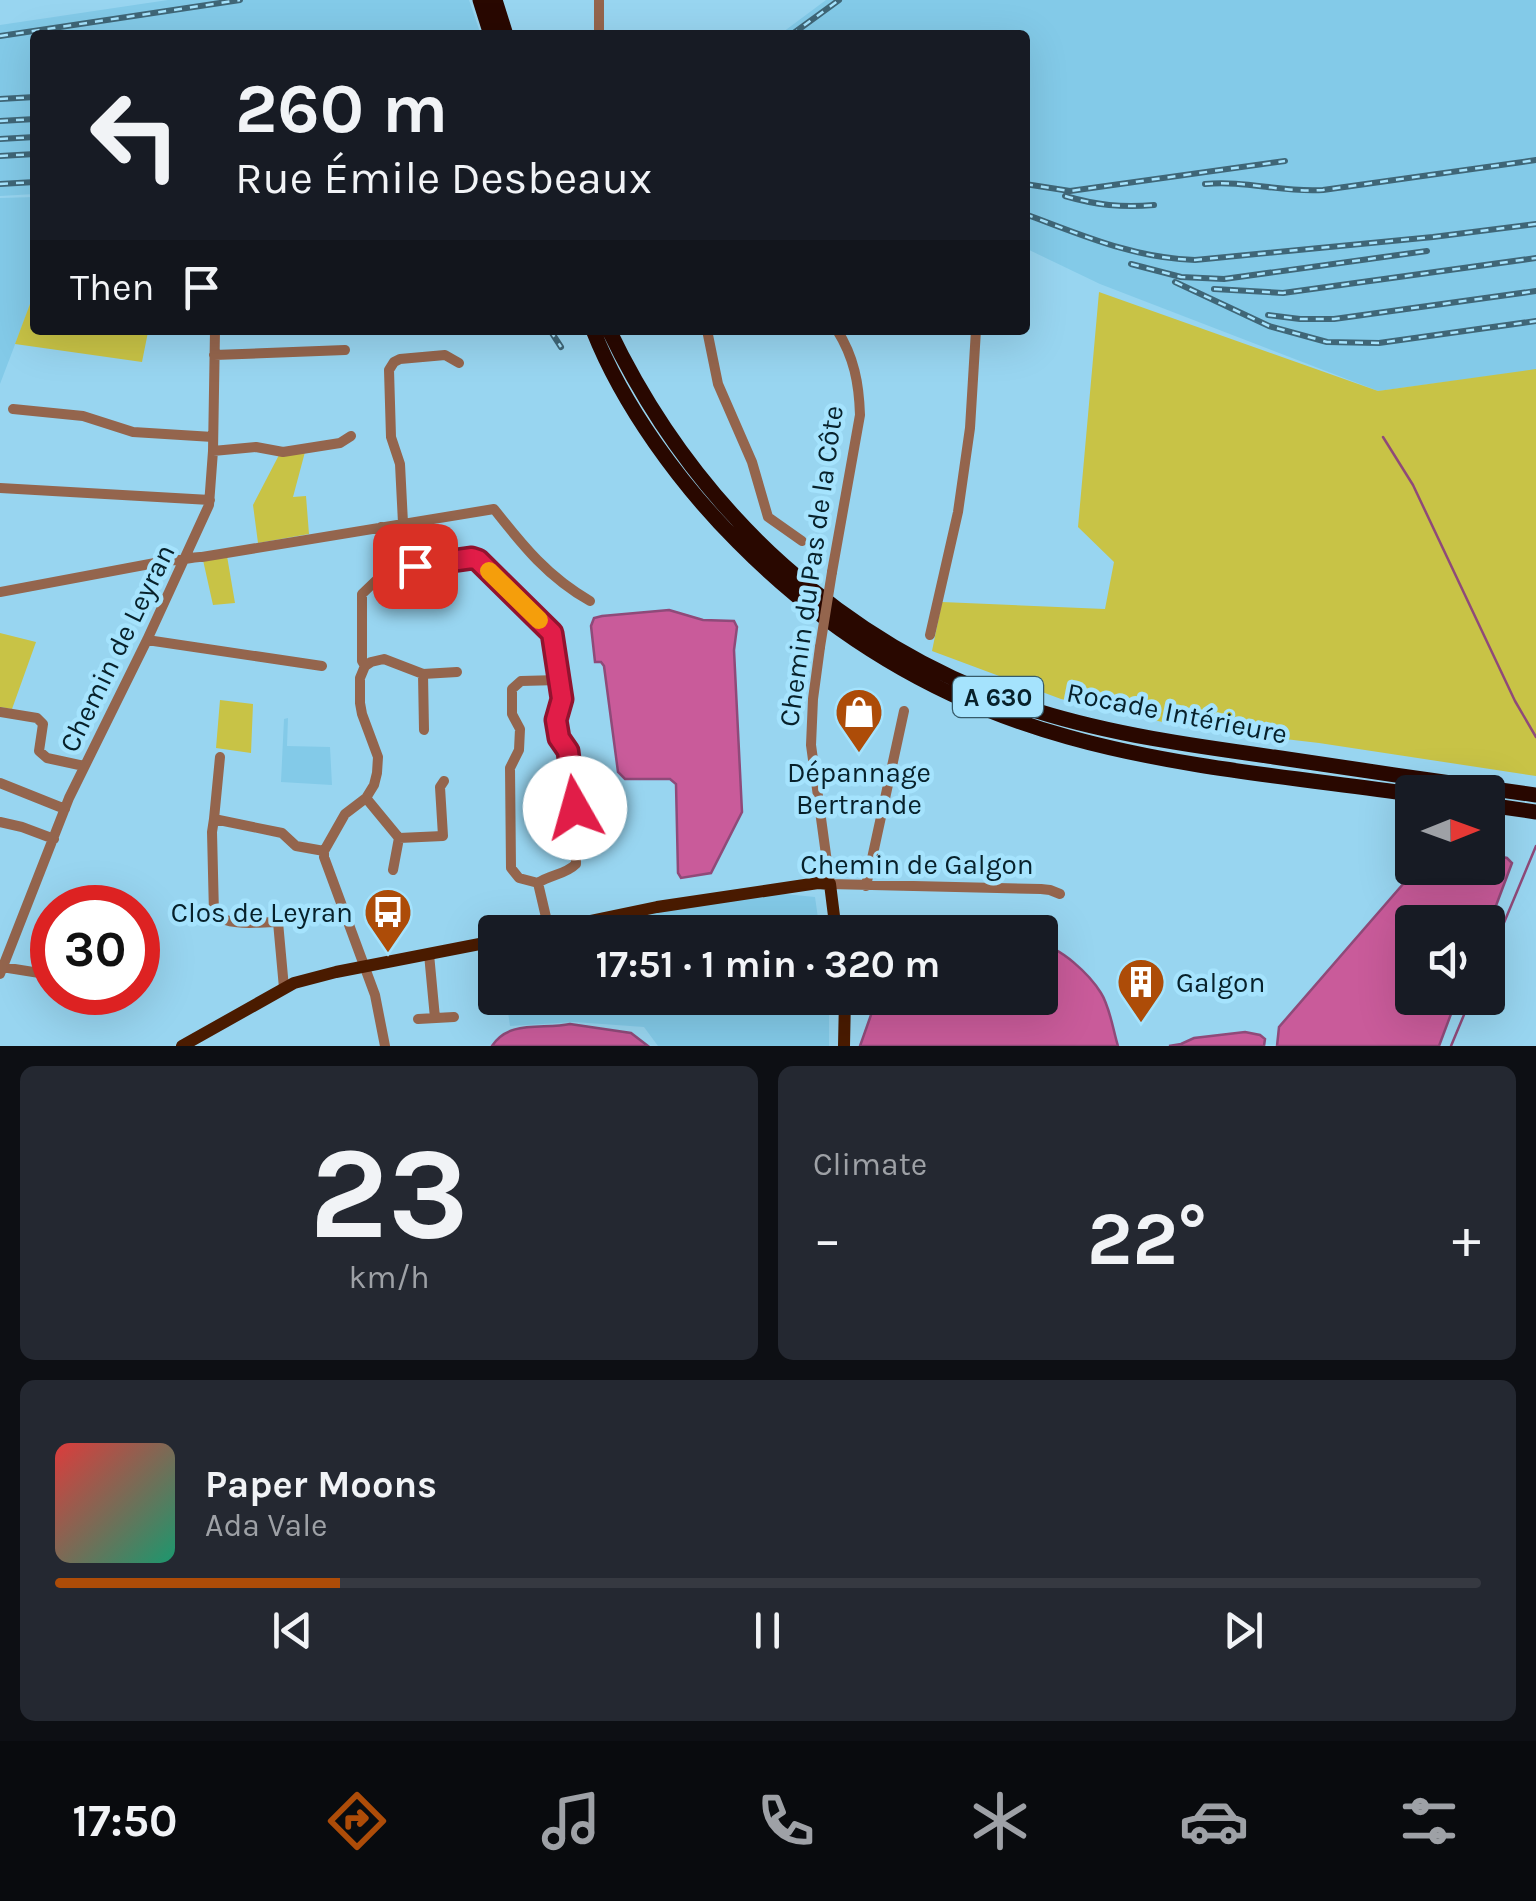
<!DOCTYPE html>
<meta charset="utf-8">
<style>
:root{--surface:#171b24;--page:#242831;--text:#f1f3f6;--muted:#9ea1a6;--line:#363941;--accent:#ad4c08}
body{margin:0;font-family:Karla,sans-serif;background:var(--page);color:var(--text);height:100vh;display:flex;flex-direction:column;font-size:38px;white-space:nowrap}
*{box-sizing:border-box;margin:0}
p{font-size:32px;color:var(--muted)}
.icon{flex:none;width:55px;height:55px;fill:none;stroke:currentColor;stroke-width:2;stroke-linecap:round;stroke-linejoin:round}
.map{position:relative;height:1046px;overflow:hidden}
.panel{display:flex;flex-direction:column;gap:20px;padding:20px;background:#0d0f14;flex:1}
.panel>*{flex:none}
.guide{position:absolute;left:30px;top:30px;width:1000px;height:305px;border-radius:10px;box-shadow:0 10px 40px #0002;background:#171b24;color:var(--text);overflow:hidden}
.needle{width:65px;rotate:89deg}
.buttons{position:absolute;left:1395px;top:775px;display:grid;gap:20px}
.buttons a{display:grid;place-items:center;width:110px;height:110px;border-radius:10px;background:var(--surface);box-shadow:0 10px 40px #0002;font-size:50px}
.speed{position:absolute;left:30px;top:885px;display:flex;gap:20px;font-size:50px;font-weight:700;text-align:center}
.speed>*{display:grid;place-content:center;width:130px;height:130px;border-radius:50%;background:var(--surface);box-shadow:0 10px 40px #0002;line-height:1}
.speed .limit{border:15px solid #d22;background:#fff;color:#111}
.pin{position:absolute;display:grid;place-items:center;width:85px;height:85px;color:#fff;margin:-42px;border-radius:20px;box-shadow:0 5px 15px #0006}
.me{position:absolute;width:110px;margin:-55px;rotate:353deg;stroke-linejoin:round;filter:drop-shadow(0 0 8px #0008)}
.turn{display:flex;align-items:center;gap:35px;height:210px;padding:0 40px;font-size:45px}
.turn .icon{width:130px;height:130px;stroke-width:2.5}
.turn b{display:block;font-size:70px;line-height:85px}
.then{display:flex;align-items:center;height:95px;padding:0 40px;background:#0003;gap:20px;font-size:38px}
.big{font-size:75px;font-weight:700;line-height:1.1}
.panel .card{flex:1;display:flex;flex-direction:column;justify-content:center;gap:15px;min-width:0;padding:0 35px;border-radius:15px;background:var(--page)}
.panel .dial{align-items:center;gap:0}
.dial b{font-size:130px;line-height:1}
.song{display:flex;align-items:center;gap:30px}
.cover{width:120px;height:120px;border-radius:15px;background:linear-gradient(135deg,hsl(0 70% 55%),hsl(160 70% 35%))}
.played{height:10px;border-radius:5px;background:linear-gradient(90deg,var(--accent) 20%,var(--line) 20%)}
.keys{display:flex;justify-content:space-around;direction:ltr}
.heat{display:flex;justify-content:space-between;align-items:center;font-size:55px;direction:ltr}
.panel .tiles{flex:1;display:grid;gap:20px;grid-template-columns:1fr 1fr}
.card:last-child{grid-column:span 2}
.trip{position:absolute;left:478px;top:915px;width:580px;height:100px;border-radius:10px;background:var(--surface);box-shadow:0 10px 40px #0002;font-weight:700;line-height:100px;text-align:center}
.tabs{display:flex;height:160px;justify-content:space-around;align-items:center;background:#090b0e;color:var(--muted)}
.tabs .icon{width:70px;height:70px}
.tabs .active{color:var(--accent)}
.tabs b{font-size:45px;color:var(--text)}
.map>svg:first-child{display:block}
.built{fill:#83cae8}
.green{fill:#c8c346}
.water{fill:#c95b9a;stroke:#8f4a79;stroke-width:2.5}
.lines{fill:none;stroke-linecap:round;stroke-linejoin:round}
.stream{stroke:#8f4a79;stroke-width:2.5}
.minor{stroke:#94654d;stroke-width:10}
.major{stroke:#4a1b00;stroke-width:12}
.highway{stroke:#290800;stroke-width:15}
.rail-casing{stroke:#3f6677;stroke-width:6}
.rail{stroke:#a5e3fd;stroke-width:2.5;stroke-dasharray:8;stroke-linecap:butt}
.minor-bridge{stroke:#94654d;stroke-width:10}
.route-casing{stroke:#92132f;stroke-width:25}
.route{stroke:#e11d48;stroke-width:18}
.slow{stroke:#f59e0b;stroke-width:18}
.labels{text-anchor:middle;dominant-baseline:central;stroke-width:9;stroke-linejoin:round;paint-order:stroke}
.shield{fill:#a5e3fd;stroke:#365b6a;stroke-width:2.5}
.shield-label{font-size:25px;font-weight:bold;fill:#07212b}
.street-label{font-size:28px;fill:#07212b;stroke:#a5e3fd}
.poi-label{font-size:28px;fill:#07212b;stroke:#a5e3fd}
</style>
<div class="map">
<svg width="1536" height="1046" viewBox="0 0 1536 1046">
<rect width="100%" height="100%" fill="#98d5f0"/>
<path class="built" d="M 168,0 L 469,0 L 481,35 L 35,35 L 35,194 L 0,196 L 0,25 Z
M 826,0 L 1536,0 L 1536,370 L 1378,391 L 1100,284 L 1025,248 L 1025,35 L 779,35 Z
M 35,197 L 35,305 L 30,305 L 0,384 L 0,198 Z
M 288,718 L 287,746 L 330,747 L 332,785 L 281,782 L 284,719 Z
M 774,893 L 815,897 L 820,932 L 559,932 L 688,906 Z
M 506,998 L 829,998 L 829,1046 L 658,1046 L 644,1027 L 574,1022 L 510,1026 Z"/>
<path class="green" d="M 1099,292 L 1378,391 L 1536,369 L 1536,776 L 1319,743 L 1189,728 L 1061,699 L 932,651 L 942,602 L 1105,609 L 1114,562 L 1078,527 Z
M 30,304 L 35,305 L 35,330 L 137,330 L 148,332 L 142,362 L 15,344 Z
M 305,452 L 293,497 L 306,496 L 309,534 L 258,543 L 253,505 L 279,455 Z
M 227,556 L 235,603 L 213,605 L 203,560 Z
M 0,633 L 36,642 L 12,709 L 0,707 Z
M 220,700 L 253,704 L 251,753 L 216,748 Z"/>
<path class="water" d="M 669,610 L 703,620 L 734,621 L 737,627 L 734,650 L 742,812 L 711,873 L 681,878 L 678,873 L 676,784 L 670,779 L 625,779 L 618,772 L 604,666 L 601,662 L 595,662 L 591,626 L 594,618 L 602,616 Z
M 1488,854 L 1507,858 L 1512,863 L 1488,927 L 1488,922 L 1412,922 L 1412,998 L 1457,998 L 1439,1046 L 1277,1046 L 1279,1027 L 1417,868 L 1488,868 Z
M 1040,945 C 1060,946 1090,975 1101,993 C 1110,1007 1113,1030 1118,1046 L 860,1046 L 877,998 L 1040,998 Z
M 570,1024 L 631,1033 L 648,1046 L 492,1046 C 509,1019 544,1030 570,1024 Z
M 1245,1032 L 1260,1035 L 1265,1039 L 1264,1046 L 1169,1046 L 1181,1044 L 1194,1038 Z"/>
<g class="lines">
<path class="stream" d="M 1383,437 L 1413,485 L 1515,701 L 1536,737
M 1488,961 L 1536,846
M 1451,1046 L 1471,998"/>
<path class="minor" d="M 599,0 L 599,35
M 707,330 L 718,384 L 752,462 L 768,517 L 802,541
M 214,355 L 345,350
M 13,409 L 83,416 L 133,432 L 213,437
M 213,451 L 256,447 L 283,452 L 340,443 L 351,436
M 0,488 L 210,500
M 403,523 L 400,464 L 391,437 L 389,370 L 394,362 L 400,359 L 445,355 L 459,363
M 387,570 L 472,558 L 478,560 L 551,633 L 562,699 L 556,720 L 559,738 L 568,751 L 575,808 L 576,864 C 565,875 551,874 538,883
M 832,572 L 860,415 C 859,383 854,357 837,330
M 0,592 L 171,560 C 182,562 191,556 202,557 L 494,509 C 523,546 548,577 590,601
M 930,635 L 958,512 L 970,428 L 976,330
M 147,640 L 322,666
M 820,647 L 813,699 L 811,745 L 830,884 L 1041,889 L 1050,890 L 1060,894
M 365,666 L 362,661 L 362,594 L 387,570 L 381,527
M 423,674 L 424,730
M 0,712 L 37,718 L 43,724 L 39,751 L 47,758 L 84,766
M 220,757 L 214,819 L 282,833 L 296,846 L 324,851
M 0,783 L 65,809
M 366,798 L 399,838 L 443,836 L 440,787 L 444,781
M 214,819 L 212,832 L 214,914 C 230,927 258,922 278,922 L 284,988
M 0,822 L 22,827 L 54,839
M 393,870 L 399,838
M 866,886 L 904,711
M 549,930 L 538,883 L 519,878 L 511,868 L 510,768 L 519,750 L 520,729 L 512,714 L 512,689 L 521,681 L 559,680
M 429,954 L 435,1018
M 2,967 L 52,975
M 0,974 L 69,798 L 147,640 L 209,505 L 213,451 L 215,330
M 138,987 L 140,987
M 418,1019 L 454,1017
M 385,1046 L 375,995 L 324,857 L 324,851 L 345,814 L 366,798 L 374,785 L 377,773 L 378,757 L 362,714 L 360,703 L 360,678 L 365,666 L 371,662 L 384,659 L 423,674 L 457,672"/>
<path class="major" d="M 537,932 L 657,907 L 818,883 L 830,884 L 836,932
M 182,1046 L 294,983 L 336,972 L 495,941
M 844,1046 L 845,998"/>
<path class="highway" d="M 480,0 L 491,35
M 495,0 L 506,35
M 593,330 C 623,406 680,484 738,542 C 830,635 941,702 1068,737 C 1178,768 1299,778 1412,794
M 609,330 C 695,510 845,650 1037,711 C 1114,735 1195,746 1274,757 C 1361,770 1449,783 1536,795
M 1488,805 L 1536,812"/>
<g class="rail-casing">
<path id="rail" d="M 791,35 L 839,0
M 0,36 L 240,0
M 0,99 L 35,97
M 0,121 L 35,119
M 0,139 L 35,137
M 0,156 L 35,154
M 0,184 L 35,182
M 1025,184 L 1070,191 L 1285,161
M 1205,184 C 1245,180 1283,193 1323,190 L 1536,160
M 1065,196 C 1096,205 1122,208 1154,205
M 1025,214 C 1082,235 1133,258 1195,260 L 1433,237 L 1536,224
M 1131,264 L 1181,277 L 1224,279 L 1427,251
M 1175,282 L 1269,326 L 1327,342 L 1379,343 L 1536,321
M 1214,289 L 1283,293 L 1536,258
M 1268,315 L 1300,319 L 1334,319 L 1536,291
M 550,330 L 561,347"/>
</g>
<use href="#rail" class="rail"/>
<path class="minor-bridge" d="M 820,647 L 832,572"/>
</g>
<g class="lines">
<g class="route-casing">
<path id="route" d="M 415,566 L 472,558 L 478,560 L 552,633 L 562,699 L 556,720 L 559,738 L 568,751 L 575,808"/>
</g>
<use href="#route" class="route"/>
<path class="slow" d="M 489,571 L 539,620"/>
</g>
<defs>
<g id="shop-pin" transform="scale(2.5)"><path d="M0 17L-7.5 6A9.5 9.5 0 1 1 7.5 6Z" fill="#ad4c08" stroke="#a5e3fd"/><path d="M-5-2.5h2.3a2.7 3.5 0 0 1 5.4 0H5L5.5 6h-11ZM-1.5-2.5h3a1.5 2.3 0 0 0-3 0Z" fill="#fff"/></g>
<g id="bus-pin" transform="scale(2.5)"><path d="M0 17L-7.5 6A9.5 9.5 0 1 1 7.5 6Z" fill="#ad4c08" stroke="#a5e3fd"/><path d="M-5-6H5V4H4V6H2V4H-2V6H-4V4H-5ZM-3.5-4V0h7V-4ZM-3.5 1.2v1.5H-2V1.2ZM2 1.2v1.5H3.5V1.2Z" fill="#fff"/></g>
<g id="building-pin" transform="scale(2.5)"><path d="M0 17L-7.5 6A9.5 9.5 0 1 1 7.5 6Z" fill="#ad4c08" stroke="#a5e3fd"/><path d="M-4-6H4V6H1V3H-1V6H-4ZM-2.5-4.3h1.7v1.8h-1.7ZM.8-4.3h1.7v1.8H.8ZM-2.5-1h1.7V.8h-1.7ZM.8-1h1.7V.8H.8Z" fill="#fff"/></g>
</defs>
<g fill-rule="evenodd">
<use href="#shop-pin" x="859" y="712"/>
<use href="#bus-pin" x="388" y="912"/>
<use href="#building-pin" x="1141" y="982"/>
</g>
<g class="labels">
<rect class="shield" x="953" y="677" width="90" height="40" rx="8"/>
<g class="shield-label">
<text x="998" y="697">A 630</text>
</g>
<g class="street-label">
<text transform="translate(811 566) rotate(-82)">Chemin du Pas de la Côte</text>
<text transform="translate(117 648) rotate(-64)">Chemin de Leyran</text>
<text transform="translate(1177 713) rotate(11)">Rocade Intérieure</text>
<text x="917" y="864">Chemin de Galgon</text>
</g>
<g class="poi-label">
<text x="859" y="772">Dépannage<tspan x="859" dy="32">Bertrande</tspan></text>
<text x="353" y="912" text-anchor="end">Clos de Leyran</text>
<text x="1176" y="982" text-anchor="start">Galgon</text>
</g>
</g>
</svg>
<div class="buttons">
<a><svg class="needle" viewBox="-14 -14 28 28"><path d="M0-13l5 13h-10z" fill="#e53935"/><path d="M0 13l5-13h-10z" fill="#9ea1a6"/></svg></a>
<a><svg class="icon" aria-label="sound" viewBox="0 0 24 24"><path d="M4 9h4l5-4v14l-5-4H4zM17 9q2 3 0 6"/></svg></a>
</div>
<div class="speed"><div class="limit">30</div></div>
<div class="pin" style="left:415px;top:566px;background:#d93025"><svg class="icon" aria-label="arrive" viewBox="0 0 24 24"><path d="M6 21V4h12l-3 4 3 4H6"/></svg></div>
<svg class="me" style="left:575px;top:808px" viewBox="-20 -20 40 40"><circle r="19" fill="#fff"/><path d="M0-13L10 11 0 6-10 11z" fill="#e11d48"/></svg>
<div class="trip">17:51 · 1 min · 320 m</div>
<div class="guide">
<div class="turn"><svg class="icon" aria-label="left" viewBox="0 0 24 24"><path d="M17 20v-9H6M10 6l-5 5 5 5"/></svg><div><b>260 m</b>Rue Émile Desbeaux</div></div>
<div class="then">Then<svg class="icon" aria-label="arrive" viewBox="0 0 24 24"><path d="M6 21V4h12l-3 4 3 4H6"/></svg></div>
</div>
</div>
<section class="panel">
<div class="tiles">
<div class="card dial"><b>23</b><p>km/h</p></div>
<div class="card"><p>Climate</p>
<div class="heat"><a>−</a><b class="big">22°</b><a>+</a></div>
</div>
<div class="card">
<div class="song"><i class="cover"></i><div><b>Paper Moons</b><p>Ada Vale</p></div></div>
<div class="played"></div>
<div class="keys"><svg class="icon" aria-label="previous" viewBox="0 0 24 24"><path d="M18 5L8 12l10 7zM5 5v14"/></svg><svg class="icon" aria-label="pause" viewBox="0 0 24 24"><path d="M8 5v14M16 5v14"/></svg><svg class="icon" aria-label="next" viewBox="0 0 24 24"><path d="M6 5l10 7-10 7zM19 5v14"/></svg></div>
</div>
</div>
</section>
<nav class="tabs">
<b>17:50</b>
<svg class="icon active" aria-label="directions" viewBox="0 0 24 24"><path d="M12 3l9 9-9 9-9-9zM9 14v-3h6M13 9l2 2-2 2"/></svg>
<svg class="icon" aria-label="music" viewBox="0 0 24 24"><path d="M9 18V5l10-2v13"/><circle cx="6" cy="18" r="3"/><circle cx="16" cy="16" r="3"/></svg>
<svg class="icon" aria-label="phone" viewBox="0 0 24 24"><path d="M5 4h4l2 5-3 2q2 4 5 5l2-3 5 2v4C11 20 4 13 5 4z"/></svg>
<svg class="icon" aria-label="climate" viewBox="0 0 24 24"><path d="M12 3v18M4 7l16 10M4 17L20 7"/></svg>
<svg class="icon" aria-label="car" viewBox="0 0 24 24"><path d="M5 17H2v-5l4-1 3-4h7l3 4 3 1v5h-3M9 17h6M6 11h13"/><circle cx="7" cy="17" r="2"/><circle cx="17" cy="17" r="2"/></svg>
<svg class="icon" aria-label="filters" viewBox="0 0 24 24"><path d="M4 7h16M4 17h16"/><circle cx="9" cy="7" r="2"/><circle cx="15" cy="17" r="2"/></svg>
</nav>
